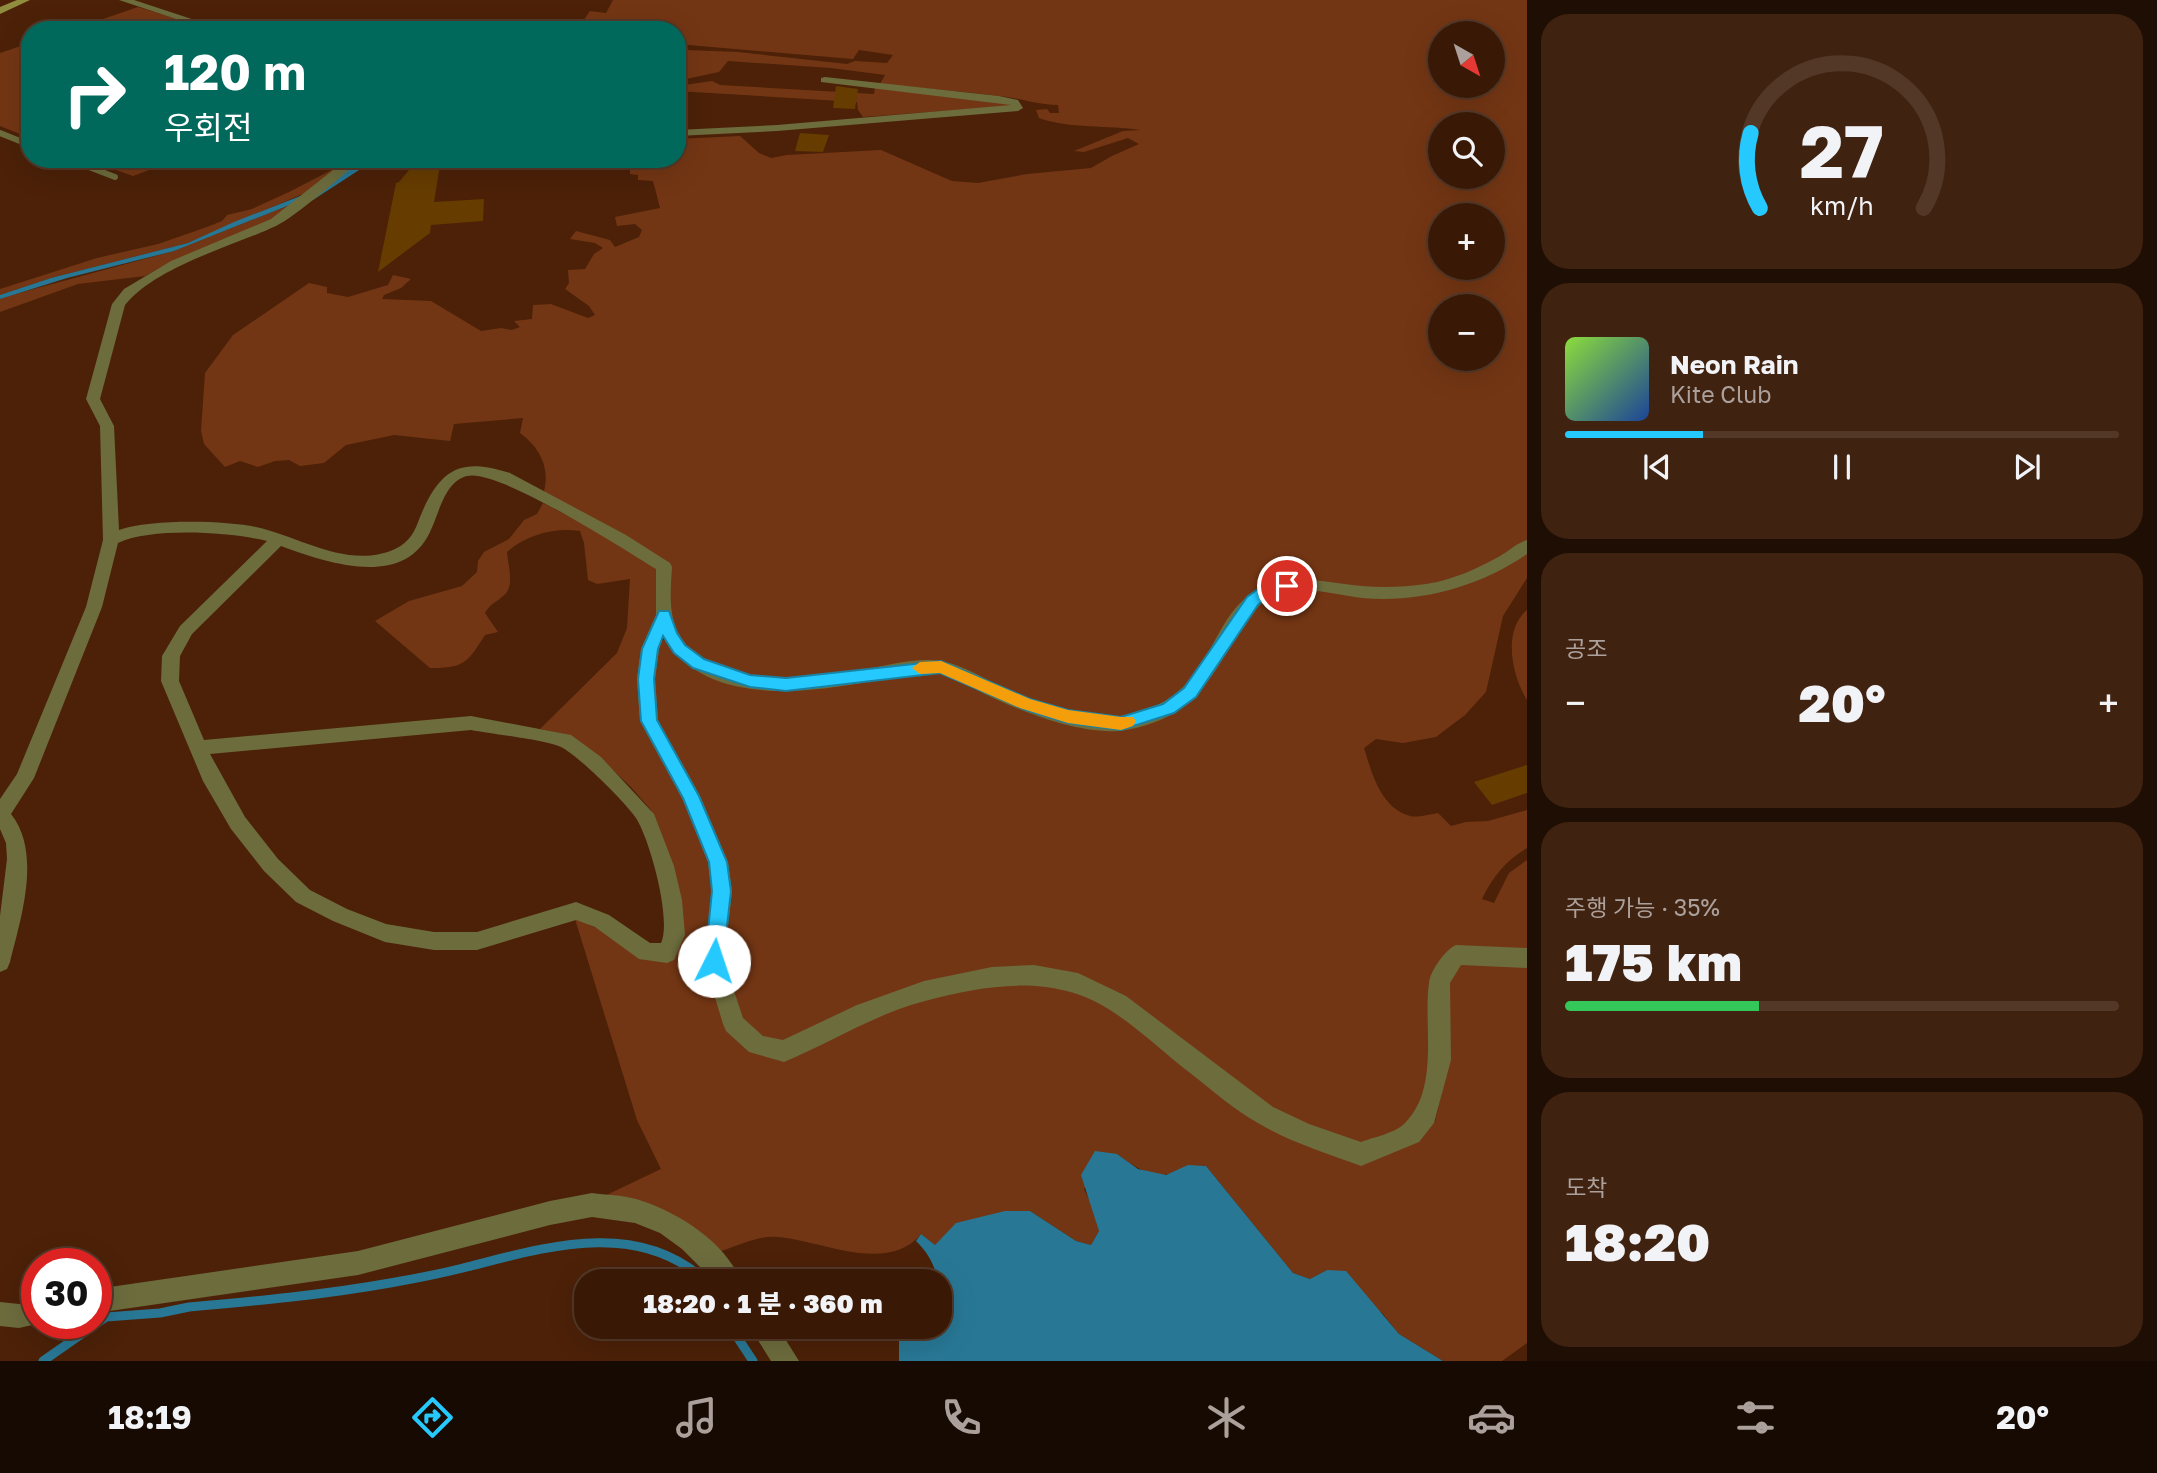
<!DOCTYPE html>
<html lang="ko">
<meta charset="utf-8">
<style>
:root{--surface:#391906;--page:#402210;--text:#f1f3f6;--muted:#aba09b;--line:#533828;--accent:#25c9fe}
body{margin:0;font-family:"Golos Text","Noto Sans KR",sans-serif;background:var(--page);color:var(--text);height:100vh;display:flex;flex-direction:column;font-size:26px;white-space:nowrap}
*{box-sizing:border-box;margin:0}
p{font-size:23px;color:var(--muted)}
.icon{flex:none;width:38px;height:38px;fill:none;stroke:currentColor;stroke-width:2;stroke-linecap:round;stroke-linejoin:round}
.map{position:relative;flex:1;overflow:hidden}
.sheet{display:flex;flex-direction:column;gap:14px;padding:14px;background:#1f0e03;width:630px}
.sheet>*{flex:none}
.guide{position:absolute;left:21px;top:21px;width:665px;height:147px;border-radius:28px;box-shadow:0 7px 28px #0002,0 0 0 2px var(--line);background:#00695c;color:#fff;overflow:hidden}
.needle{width:46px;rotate:141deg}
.controls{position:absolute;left:1428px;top:21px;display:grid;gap:14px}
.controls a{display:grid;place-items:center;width:77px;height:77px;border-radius:50%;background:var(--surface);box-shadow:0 7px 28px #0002,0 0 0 2px var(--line);font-size:35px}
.speed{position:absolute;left:21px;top:1248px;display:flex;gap:14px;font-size:35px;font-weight:700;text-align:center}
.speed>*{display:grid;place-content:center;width:91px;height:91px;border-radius:50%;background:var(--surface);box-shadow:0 7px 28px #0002,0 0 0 2px var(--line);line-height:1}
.speed .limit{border:10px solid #d22;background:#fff;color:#111}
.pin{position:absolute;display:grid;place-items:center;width:60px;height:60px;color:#fff;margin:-30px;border:4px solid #fff;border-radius:50%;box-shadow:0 2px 7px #0007}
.me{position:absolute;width:77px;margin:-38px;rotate:4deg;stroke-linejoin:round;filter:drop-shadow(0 0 5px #0008)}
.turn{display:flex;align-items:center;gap:24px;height:147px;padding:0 28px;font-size:32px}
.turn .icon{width:91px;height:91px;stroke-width:2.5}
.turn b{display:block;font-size:49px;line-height:60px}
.big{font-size:52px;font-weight:800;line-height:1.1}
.sheet .tile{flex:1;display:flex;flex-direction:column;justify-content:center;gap:10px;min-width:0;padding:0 24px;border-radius:28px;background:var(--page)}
.sheet .dial{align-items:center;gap:0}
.dial svg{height:182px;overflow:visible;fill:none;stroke:var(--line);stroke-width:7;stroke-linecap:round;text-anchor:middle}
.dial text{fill:var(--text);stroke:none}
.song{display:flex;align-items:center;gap:21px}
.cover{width:84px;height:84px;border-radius:10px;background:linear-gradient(135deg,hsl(90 70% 55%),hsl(220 70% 35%))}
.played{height:7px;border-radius:4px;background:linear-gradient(90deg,var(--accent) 25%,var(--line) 25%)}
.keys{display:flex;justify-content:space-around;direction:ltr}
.heat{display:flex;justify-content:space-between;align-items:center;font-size:38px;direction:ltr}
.charge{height:10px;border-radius:5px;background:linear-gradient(90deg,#34c759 35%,var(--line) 0)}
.trip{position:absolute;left:574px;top:1269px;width:378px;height:70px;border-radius:28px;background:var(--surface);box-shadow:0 7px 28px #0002,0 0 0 2px var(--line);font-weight:800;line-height:70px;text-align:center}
.tab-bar{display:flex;height:112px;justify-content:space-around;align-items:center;background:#170a02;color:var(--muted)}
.tab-bar .icon{width:49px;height:49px}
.tab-bar .active{color:var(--accent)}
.tab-bar b{font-size:32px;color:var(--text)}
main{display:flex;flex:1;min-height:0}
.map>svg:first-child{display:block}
.green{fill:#733614;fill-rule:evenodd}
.water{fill:#287895}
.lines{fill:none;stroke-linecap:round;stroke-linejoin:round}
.stream{stroke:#287895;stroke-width:9}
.building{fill:#663c00}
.lane{stroke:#6d6c3d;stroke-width:6}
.street{fill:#6d6c3d;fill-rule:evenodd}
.secondary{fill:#908d3f;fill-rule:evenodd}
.route{fill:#25c9fe;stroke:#1883a5;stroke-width:2}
.slow{fill:#f59e0b}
</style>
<main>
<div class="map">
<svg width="1527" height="1361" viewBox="0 0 1527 1361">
<rect width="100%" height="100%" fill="#4c2108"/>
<path class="green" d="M 613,0 L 1527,0 L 1527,541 L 1483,570 L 1410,589 L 1264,589 L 1201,672 L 1165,706 L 1120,720 L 1069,713 L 1027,701 L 941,664 L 786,681 L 751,678 L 701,661 L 683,647 L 668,614 L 668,565 L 543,495 C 551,470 541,448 520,433 L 523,418 L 454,424 L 450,441 L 394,435 L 346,445 L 324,463 L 300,466 L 289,460 L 275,461 L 258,467 L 240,461 L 225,467 L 204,444 L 201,431 L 205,373 L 233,335 L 309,283 L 327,287 L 327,293 L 348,297 L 388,285 L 393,275 L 411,279 L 401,288 L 384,295 L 382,299 L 431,301 L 481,331 L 501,328 L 512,330 L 520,327 L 514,321 L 532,319 L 533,305 L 551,304 L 588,318 L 595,315 L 589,306 L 565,289 L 569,283 L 568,270 L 585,269 L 594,254 L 603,248 L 595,243 L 570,239 L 576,231 L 610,240 L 615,247 L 639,237 L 642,230 L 635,224 L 617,226 L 615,217 L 660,208 L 653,181 L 638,180 L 638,175 L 630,174 L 630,169 L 617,159 L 677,159 L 677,139 L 740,136 L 759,153 L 771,158 L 787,155 L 881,150 L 952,181 L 978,183 L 1027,174 L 1091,168 L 1112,156 L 1139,144 L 1128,138 L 1084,152 L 1074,151 L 1123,131 L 1141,130 C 1108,125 1070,129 1039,118 L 1036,110 L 1047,109 L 1050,113 L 1059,113 L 1058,105 C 1037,105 1020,98 999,96 C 960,91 920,88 880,84 L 885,75 L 831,68 L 728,61 L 719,72 L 677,81 L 677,60 L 686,50 L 738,52 L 847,64 L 855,61 L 887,63 L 893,55 L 859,50 L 853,59 L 677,44 L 677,30 L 577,30 L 590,11 L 606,13 ZM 1440,33 L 1493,33 L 1493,86 L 1440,86 ZM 1440,124 L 1493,124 L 1493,177 L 1440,177 ZM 1440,215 L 1493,215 L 1493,268 L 1440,268 ZM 1440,306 L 1493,306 L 1493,359 L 1440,359 Z
M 138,7 L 212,30 L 71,30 Z
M 30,43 L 30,138 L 0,126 L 0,53 Z
M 712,81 L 720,85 L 874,94 L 875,87 L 1009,103 L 1009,106 L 863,117 L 858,110 L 857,102 L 677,91 L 677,86 Z
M 85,159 L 179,159 L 133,176 Z
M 349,161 L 305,193 L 188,243 L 51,278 L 0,295 L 0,289 L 97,258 L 158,244 L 207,227 L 222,221 L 227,215 L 252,209 L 291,191 Z
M 292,204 L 272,221 L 167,264 L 145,276 L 78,284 L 0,312 L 0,299 L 8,296 L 174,251 Z
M 543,503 L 617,541 L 659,568 L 659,615 L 640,679 L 711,864 L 714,891 L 709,924 L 753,1052 C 791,1041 829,1031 866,1019 C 920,1002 976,980 1034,982 C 1063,983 1089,996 1114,1009 L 1363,1163 L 1418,1142 L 1435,1121 L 1449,1063 L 1447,985 L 1462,962 L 1527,965 L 1527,1343 L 1502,1361 L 1443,1361 L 1399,1334 L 1383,1314 L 1327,1270 L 1310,1279 L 1293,1273 L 1206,1166 C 1186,1165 1186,1169 1168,1174 C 1151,1179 1131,1164 1117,1154 L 1084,1189 L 1093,1208 L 1099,1231 L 1091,1245 L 1076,1241 L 1030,1211 L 957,1223 L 935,1245 L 921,1234 C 887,1275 820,1240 778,1237 C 758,1235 740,1245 721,1251 L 598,1199 L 661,1169 L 637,1120 L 575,919 L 597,928 L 643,959 L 672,961 L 683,936 L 671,864 L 651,810 L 631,787 L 599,757 L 569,735 L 540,729 L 617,653 L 627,628 L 630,579 L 597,584 L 588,580 L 584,543 L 580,531 C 555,527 526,535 507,552 C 508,567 516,587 502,597 C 495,603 490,604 485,613 L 498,632 L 485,635 C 467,663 465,668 430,668 L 375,621 L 409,601 L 462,586 L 477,572 L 478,561 L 484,552 L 509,539 L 524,520 L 537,514 Z
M 1527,552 L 1527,578 L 1503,616 L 1486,692 L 1465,715 L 1436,737 L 1403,743 L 1376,739 L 1364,748 C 1372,774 1381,808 1410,816 C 1418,818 1430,814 1438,813 L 1451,826 L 1466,822 L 1488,821 L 1527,810 L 1527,848 C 1506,861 1493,876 1482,899 L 1494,903 L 1509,873 L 1527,860 L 1527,955 L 1453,951 L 1436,1059 L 1408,1131 L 1360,1149 L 1305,1130 L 1120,1001 L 991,974 L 783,1047 L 738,1022 L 718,960 L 725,891 L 652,720 L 655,645 L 663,640 L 669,641 L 749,685 L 940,671 L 1067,721 L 1171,713 L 1238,627 L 1269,594 L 1289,589 L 1316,591 L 1465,584 L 1490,575 Z
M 1527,610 L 1527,700 C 1512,676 1502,631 1527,610 Z"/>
<path class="water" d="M 365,159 L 376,159 L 313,200 L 292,204 L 174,251 L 67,278 L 0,299 L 0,295 L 51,278 L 188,243 L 234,222 L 318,189 Z
M 1095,1151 L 1117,1154 L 1138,1169 L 1166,1175 L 1188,1165 L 1206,1166 L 1293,1273 L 1310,1279 L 1327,1270 L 1346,1271 L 1399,1334 L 1443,1361 L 899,1361 L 899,1329 L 902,1327 L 940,1326 C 940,1293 942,1266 916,1241 L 921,1234 L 935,1245 L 956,1223 L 1005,1211 L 1030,1211 L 1076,1241 L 1091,1245 L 1099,1231 L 1081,1175 Z"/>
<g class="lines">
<path class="stream" d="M 730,1326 L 753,1361
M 43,1361 L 106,1317 L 160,1313 L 189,1307 C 256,1301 323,1295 390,1283 C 414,1279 439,1274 463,1268 C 543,1248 636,1217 706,1281"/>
</g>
<path class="building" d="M 836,86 L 858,89 L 855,109 L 833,108 Z
M 800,133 L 829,135 L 823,152 L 795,151 Z
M 409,159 L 441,159 L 434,202 L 484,199 L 483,221 L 431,225 L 430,233 L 378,272 L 396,183 L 399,182 L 409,170 Z
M 1527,765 L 1527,793 L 1492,805 L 1474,782 Z"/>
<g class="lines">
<path class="lane" d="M 0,133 L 30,145
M 68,159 L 115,177"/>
<path class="street" d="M 119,0 L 134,0 L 225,30 L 209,30 Z
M 825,77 L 999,96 L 1018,100 L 1023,108 L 1018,111 L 777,131 L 677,136 L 677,130 L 777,125 L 1011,105 L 821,82 L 821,78 Z
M 347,159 L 360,159 C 346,174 293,218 276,226 C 231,247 157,266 125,305 L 100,399 L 114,426 L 119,530 C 150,519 223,520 256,527 C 301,537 349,570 395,549 C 410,542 415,531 420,517 C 440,468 461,457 510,473 L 626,535 L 670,563 L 672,567 C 671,587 668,611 677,630 C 706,693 812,678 866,669 C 892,665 919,656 945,662 C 964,666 981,677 998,685 C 1035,703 1089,724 1131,714 C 1219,695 1205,611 1264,587 C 1297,573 1328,583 1362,586 C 1384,588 1405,587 1426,584 C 1452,580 1477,569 1500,556 C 1509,551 1517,543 1527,540 L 1527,554 C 1479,587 1420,603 1362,598 C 1334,595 1299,583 1273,596 C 1254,606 1242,626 1232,643 C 1205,691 1183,720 1126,730 C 1086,737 1025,713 989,696 C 973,689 958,677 941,674 C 916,670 891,678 867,682 C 800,694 705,705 663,637 L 659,649 L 655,679 L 658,720 L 700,796 L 728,862 L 732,891 L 724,961 L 743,1018 L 763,1036 L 783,1040 L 857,1005 L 924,981 L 992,967 L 1034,965 L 1078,973 L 1126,996 L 1273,1107 L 1309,1124 L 1361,1142 C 1374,1137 1396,1133 1405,1123 C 1440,1088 1423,1026 1429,983 C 1430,971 1445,950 1456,945 L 1527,948 L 1527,968 L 1461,965 L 1450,983 L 1451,1060 L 1434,1123 L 1419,1142 L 1361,1166 C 1326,1153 1290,1142 1258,1123 C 1235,1110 1214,1092 1194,1076 C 1166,1055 1140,1029 1110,1010 C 1054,974 987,984 925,1001 C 875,1014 832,1042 784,1062 L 749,1052 L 726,1031 L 723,1024 L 704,961 L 712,891 L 708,862 L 682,798 L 640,721 L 637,679 L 641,649 L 656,615 L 656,569 C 625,550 498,468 467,476 C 444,482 439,514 430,532 C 403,590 325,562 281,546 L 192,634 L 180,656 L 179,681 L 204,740 L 471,716 L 571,735 L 601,757 L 654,814 L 674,866 L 682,900 L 685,935 L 674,960 L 667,963 L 639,959 L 595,927 L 576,920 L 477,950 L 434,950 L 385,942 L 333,921 L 296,902 L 264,871 L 231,829 L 203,781 L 161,681 L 162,656 L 180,626 L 267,541 C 230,532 152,527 118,543 L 102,607 L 34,778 L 11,814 C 42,853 21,918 10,962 L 7,969 L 0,972 L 0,916 L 7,859 L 6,843 L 0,829 L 0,799 L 17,774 L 86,607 L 103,540 L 100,426 L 86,399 L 112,304 L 124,289 L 171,261 L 271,219 ZM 471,730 C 491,734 547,740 561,747 C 580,757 624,801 636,818 C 650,840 672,920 661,943 L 650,943 L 609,915 L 576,902 L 477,932 L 434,932 L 386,924 L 347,909 L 310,890 L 278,859 L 245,817 L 210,754 Z
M 592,1193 C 606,1195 622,1195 636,1199 C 676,1211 725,1241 741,1281 L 714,1281 L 682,1249 L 660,1233 L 635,1223 L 592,1217 L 550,1225 L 358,1275 L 96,1313 L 96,1289 L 358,1251 L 550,1201 Z
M 37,1300 L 37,1323 L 41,1323 L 19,1328 L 0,1326 L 0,1302 L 19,1304 Z
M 749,1326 L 777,1326 L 799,1361 L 771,1361 Z"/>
<path class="secondary" d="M 17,0 L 30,0 L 0,14 L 0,7 Z"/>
</g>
<path class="route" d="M 1287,580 L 1292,582 L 1294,586 L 1292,589 L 1272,595 L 1258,605 L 1196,697 L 1174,713 L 1121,730 L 1068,723 L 1026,710 L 940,673 L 786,691 L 750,687 L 693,668 L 674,653 L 663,636 L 658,649 L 654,679 L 657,720 L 699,796 L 727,862 L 731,891 L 723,961 L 721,967 L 714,969 L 707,967 L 705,961 L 712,891 L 709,862 L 683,798 L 641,721 L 638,679 L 642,649 L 659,611 L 669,611 L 677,633 L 685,645 L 704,659 L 750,675 L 786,678 L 941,661 L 1030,699 L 1068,710 L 1121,717 L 1163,704 L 1184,688 L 1247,597 L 1261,587 Z"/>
<path class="slow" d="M 941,661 L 1030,699 L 1068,710 L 1121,717 L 1133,717 L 1136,721 L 1133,726 L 1121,730 L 1068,723 L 1020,708 L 940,673 L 920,674 L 912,668 L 920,662 Z"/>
</svg>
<div class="controls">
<a><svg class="needle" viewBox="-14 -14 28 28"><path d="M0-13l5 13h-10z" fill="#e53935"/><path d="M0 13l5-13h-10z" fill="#aba09b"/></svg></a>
<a><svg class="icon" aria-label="search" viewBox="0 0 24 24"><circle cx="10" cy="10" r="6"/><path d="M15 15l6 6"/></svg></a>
<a>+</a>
<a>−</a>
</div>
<div class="speed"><div class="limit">30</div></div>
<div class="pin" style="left:1287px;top:586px;background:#d93025"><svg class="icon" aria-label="arrive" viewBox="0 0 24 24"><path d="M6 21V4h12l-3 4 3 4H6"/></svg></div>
<svg class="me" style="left:714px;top:961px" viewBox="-20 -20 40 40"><circle r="19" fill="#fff"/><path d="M0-13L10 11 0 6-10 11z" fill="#25c9fe"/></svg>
<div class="trip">18:20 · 1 분 · 360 m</div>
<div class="guide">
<div class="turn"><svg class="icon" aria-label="right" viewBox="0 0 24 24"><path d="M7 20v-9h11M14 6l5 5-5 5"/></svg><div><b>120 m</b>우회전</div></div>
</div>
</div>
<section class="sheet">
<div class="tile dial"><svg viewBox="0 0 100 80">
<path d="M14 69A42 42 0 1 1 86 69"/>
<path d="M14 69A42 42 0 0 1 10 36" stroke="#25c9fe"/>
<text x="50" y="56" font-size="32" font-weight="700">27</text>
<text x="50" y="72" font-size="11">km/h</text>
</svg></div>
<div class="tile">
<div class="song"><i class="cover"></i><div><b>Neon Rain</b><p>Kite Club</p></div></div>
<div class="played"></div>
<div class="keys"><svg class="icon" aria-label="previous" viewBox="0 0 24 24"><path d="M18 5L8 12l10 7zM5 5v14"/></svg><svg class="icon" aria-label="pause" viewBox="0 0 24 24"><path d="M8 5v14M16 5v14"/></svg><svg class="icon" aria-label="next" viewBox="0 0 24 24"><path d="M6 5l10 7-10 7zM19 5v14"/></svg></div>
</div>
<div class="tile"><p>공조</p>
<div class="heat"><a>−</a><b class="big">20°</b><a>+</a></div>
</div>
<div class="tile"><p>주행 가능 · 35%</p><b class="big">175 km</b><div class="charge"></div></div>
<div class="tile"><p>도착</p><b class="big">18:20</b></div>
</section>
</main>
<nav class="tab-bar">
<b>18:19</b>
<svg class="icon active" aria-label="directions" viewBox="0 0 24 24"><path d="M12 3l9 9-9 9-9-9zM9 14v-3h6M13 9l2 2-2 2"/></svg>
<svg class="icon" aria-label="music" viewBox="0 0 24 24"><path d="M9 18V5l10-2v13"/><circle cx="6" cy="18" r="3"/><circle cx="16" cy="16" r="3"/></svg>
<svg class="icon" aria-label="phone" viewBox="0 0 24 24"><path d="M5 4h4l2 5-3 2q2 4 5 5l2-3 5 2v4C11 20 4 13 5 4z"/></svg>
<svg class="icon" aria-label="climate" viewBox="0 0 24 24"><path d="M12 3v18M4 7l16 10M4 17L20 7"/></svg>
<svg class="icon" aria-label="car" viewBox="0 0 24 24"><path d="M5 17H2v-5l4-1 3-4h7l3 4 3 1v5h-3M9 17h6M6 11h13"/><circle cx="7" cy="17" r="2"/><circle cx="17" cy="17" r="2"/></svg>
<svg class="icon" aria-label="filters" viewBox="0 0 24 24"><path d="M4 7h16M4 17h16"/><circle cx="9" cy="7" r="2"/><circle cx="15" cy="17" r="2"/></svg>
<b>20°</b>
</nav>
